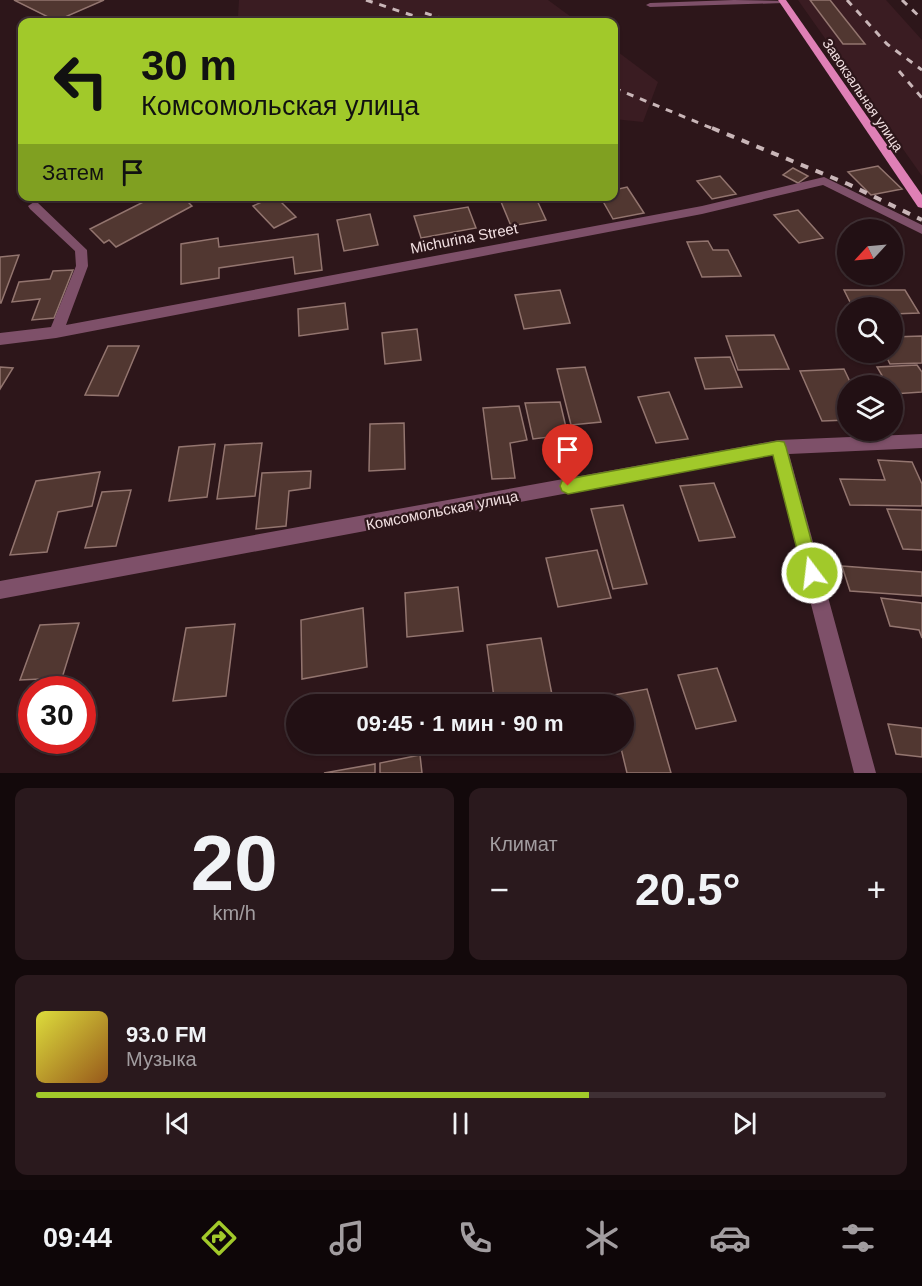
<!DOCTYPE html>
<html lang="ru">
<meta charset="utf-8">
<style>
:root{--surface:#221014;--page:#2a191d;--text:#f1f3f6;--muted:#a29da0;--line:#3f3034;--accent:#a1c92a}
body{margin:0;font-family:Helvetica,sans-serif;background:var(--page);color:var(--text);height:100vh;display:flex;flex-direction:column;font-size:22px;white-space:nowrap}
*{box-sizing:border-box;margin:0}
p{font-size:20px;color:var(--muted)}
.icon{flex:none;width:33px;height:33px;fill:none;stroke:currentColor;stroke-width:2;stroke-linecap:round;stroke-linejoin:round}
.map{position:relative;height:773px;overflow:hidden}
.panel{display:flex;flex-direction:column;gap:15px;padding:15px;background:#13090b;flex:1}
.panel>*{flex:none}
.banner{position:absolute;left:18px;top:18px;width:600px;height:183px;border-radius:12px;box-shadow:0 2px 4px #0004,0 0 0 2px var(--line);background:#a1c92a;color:#111;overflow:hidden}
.needle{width:39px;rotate:244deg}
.controls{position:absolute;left:837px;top:219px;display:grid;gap:12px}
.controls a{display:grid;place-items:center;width:66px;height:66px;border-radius:50%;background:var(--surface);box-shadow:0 2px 4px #0004,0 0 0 2px var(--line);font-size:30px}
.speed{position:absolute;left:18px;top:676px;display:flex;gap:12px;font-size:30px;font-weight:700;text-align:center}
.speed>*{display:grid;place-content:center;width:78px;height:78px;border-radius:50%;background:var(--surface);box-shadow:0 2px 4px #0004,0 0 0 2px var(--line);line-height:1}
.speed .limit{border:9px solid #d22;background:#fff;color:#111}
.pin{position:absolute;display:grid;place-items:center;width:51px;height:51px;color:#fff;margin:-62px -26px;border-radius:50% 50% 50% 0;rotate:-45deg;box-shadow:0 0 6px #0007}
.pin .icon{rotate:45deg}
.me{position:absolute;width:66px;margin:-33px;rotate:345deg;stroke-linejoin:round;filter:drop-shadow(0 0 4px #0008)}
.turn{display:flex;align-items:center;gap:21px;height:126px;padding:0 24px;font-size:27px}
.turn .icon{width:78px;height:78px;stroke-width:2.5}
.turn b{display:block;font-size:42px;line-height:51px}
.then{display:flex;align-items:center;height:57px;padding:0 24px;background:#0003;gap:12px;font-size:22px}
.big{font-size:45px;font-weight:600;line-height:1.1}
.panel .card{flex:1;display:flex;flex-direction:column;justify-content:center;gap:9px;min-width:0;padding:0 21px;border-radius:12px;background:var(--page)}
.panel .dial{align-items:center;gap:0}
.dial b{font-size:78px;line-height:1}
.song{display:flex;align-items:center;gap:18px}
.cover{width:72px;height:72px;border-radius:9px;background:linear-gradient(135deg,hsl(60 70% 55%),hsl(30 70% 35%))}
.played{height:6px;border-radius:3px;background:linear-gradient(90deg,var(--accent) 65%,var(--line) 65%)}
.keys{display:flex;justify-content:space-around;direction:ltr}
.heat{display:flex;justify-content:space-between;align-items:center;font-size:33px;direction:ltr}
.panel .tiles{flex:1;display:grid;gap:15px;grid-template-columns:1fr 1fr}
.card:last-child{grid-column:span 2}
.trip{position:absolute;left:286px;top:694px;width:348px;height:60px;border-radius:30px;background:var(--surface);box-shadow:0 2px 4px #0004,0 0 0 2px var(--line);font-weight:600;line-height:60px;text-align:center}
.dock{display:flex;height:96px;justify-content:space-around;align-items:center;background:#0e0608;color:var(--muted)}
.dock .icon{width:42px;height:42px}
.dock .active{color:var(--accent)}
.dock b{font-size:27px;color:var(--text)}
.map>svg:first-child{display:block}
.built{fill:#3a1c22}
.building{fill:#513731;stroke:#93756f;stroke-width:1.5}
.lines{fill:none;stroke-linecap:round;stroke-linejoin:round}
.minor{fill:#7e5069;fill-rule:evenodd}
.major{fill:#df80b6;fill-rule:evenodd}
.rail-far1{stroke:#c9b6b8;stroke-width:3;stroke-dasharray:7 7;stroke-linecap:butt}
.rail{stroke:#c9b6b8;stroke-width:4;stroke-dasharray:8 8;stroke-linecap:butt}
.route{fill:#a1c92a;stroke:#69831b;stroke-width:1.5}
.labels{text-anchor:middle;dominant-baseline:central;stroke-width:4.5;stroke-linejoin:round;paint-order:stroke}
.far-street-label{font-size:14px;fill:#f2e0e2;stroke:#2d161a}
.street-label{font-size:15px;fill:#f2e0e2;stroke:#2d161a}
</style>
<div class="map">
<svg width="922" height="773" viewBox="0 0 922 773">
<rect width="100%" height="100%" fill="#2d161a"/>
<path class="built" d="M 239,0 L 548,0 L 578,22 L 253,22 L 238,17 Z
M 798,0 L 886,0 L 922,40 L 922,176 Z
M 614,49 L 658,82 L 643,122 L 614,119 Z"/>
<path class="building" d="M 14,0 L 104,0 L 56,21 Z
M 810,0 L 830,0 L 865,44 L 843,44 Z
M 878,166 L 902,189 L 871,195 L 848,172 Z
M 793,168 L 808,176 L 798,183 L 783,175 Z
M 720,176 L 736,194 L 712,199 L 697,181 Z
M 627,187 L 644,213 L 613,219 L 600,196 L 614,196 L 614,190 Z
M 155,196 L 182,196 L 192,206 L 116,247 L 109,240 L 104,243 L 90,229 Z
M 275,196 L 296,217 L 274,228 L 253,206 Z
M 535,196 L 546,220 L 511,226 L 499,197 Z
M 468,207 L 476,228 L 421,238 L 414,216 Z
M 798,210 L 823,238 L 799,243 L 774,215 Z
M 370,214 L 378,245 L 344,251 L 337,220 Z
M 318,234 L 322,270 L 295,274 L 293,257 L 219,268 L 219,278 L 181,284 L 181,244 L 218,238 L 219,247 Z
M 708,241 L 713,250 L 728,250 L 741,276 L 702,277 L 687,242 Z
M 19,255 L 1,303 L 0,303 L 0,257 Z
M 73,270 L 54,318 L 32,320 L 40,299 L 12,302 L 19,282 L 50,279 L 53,271 Z
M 560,290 L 570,323 L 524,329 L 515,295 Z
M 844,290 L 905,290 L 919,313 L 892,314 L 892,308 L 853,308 Z
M 345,303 L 348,329 L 299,336 L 298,309 Z
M 417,329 L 421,360 L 385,364 L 382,333 Z
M 774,335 L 789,369 L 738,370 L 726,336 Z
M 922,336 L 922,363 L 890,364 L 884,352 L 892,352 L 892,337 Z
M 108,346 L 139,346 L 118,396 L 85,395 Z
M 730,357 L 742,387 L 705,389 L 695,358 Z
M 917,365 L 922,372 L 922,392 L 893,394 L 892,386 L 888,386 L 877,367 Z
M 0,367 L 13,368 L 0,389 Z
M 585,367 L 601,422 L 571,425 L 557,369 Z
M 844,369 L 852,386 L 848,386 L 848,420 L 822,421 L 800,371 Z
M 669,392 L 688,439 L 656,443 L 638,397 Z
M 560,402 L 575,465 L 555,467 L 549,437 L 533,439 L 525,403 Z
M 519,406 L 527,440 L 510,443 L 515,478 L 492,479 L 483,408 Z
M 404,423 L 405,469 L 369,471 L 370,424 Z
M 262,443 L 255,496 L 217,499 L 225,445 Z
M 215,444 L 207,497 L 169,501 L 179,447 Z
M 878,460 L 912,462 L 922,484 L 922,506 L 850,505 L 840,479 L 885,480 Z
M 311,471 L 310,488 L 289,491 L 286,526 L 256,529 L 262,473 Z
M 100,472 L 92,506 L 58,512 L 47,552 L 10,555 L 36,481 Z
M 714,483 L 735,537 L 699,541 L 680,486 Z
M 131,490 L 116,546 L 85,548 L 102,492 Z
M 623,505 L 647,584 L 613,589 L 591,509 Z
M 887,509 L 922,510 L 922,550 L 903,549 Z
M 597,550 L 611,598 L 558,607 L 546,558 Z
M 842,566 L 922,572 L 922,596 L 850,591 Z
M 458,587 L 463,631 L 407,637 L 405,593 Z
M 881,598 L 922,603 L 922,638 L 919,630 L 890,626 Z
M 363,608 L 367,667 L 302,679 L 301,620 Z
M 79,623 L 62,678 L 20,680 L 40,625 Z
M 235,624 L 226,696 L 173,701 L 186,628 Z
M 541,638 L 554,705 L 495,705 L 487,645 Z
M 717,668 L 736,721 L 696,729 L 678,675 Z
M 647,689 L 671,773 L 627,773 L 620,744 L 624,744 L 624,705 L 610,705 L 608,696 Z
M 888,724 L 922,728 L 922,757 L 896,754 Z
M 420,755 L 422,773 L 380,773 L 380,763 Z
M 375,764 L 375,773 L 324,773 Z"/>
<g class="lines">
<path class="minor" d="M 734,0 L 787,1 L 783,3 L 650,7 L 646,5 L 650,3 Z
M 824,177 L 922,225 L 922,234 L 823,185 L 702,214 L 56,338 L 0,345 L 0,333 L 51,327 L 76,266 L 75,251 L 30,209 L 28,206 L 34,202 L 38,203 L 87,250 L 88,266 L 66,325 L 702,206 Z
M 922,434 L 922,448 L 789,454 L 876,773 L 854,773 L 773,455 L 0,599 L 0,581 L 779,440 Z"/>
<path class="major" d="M 778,0 L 786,0 L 922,195 L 922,208 L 918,207 Z"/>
<path class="rail-far1" d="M 366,0 L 432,22
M 847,0 L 887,44 L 922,70
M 902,0 L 922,19
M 425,13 L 453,22
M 899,71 L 922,98
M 614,88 L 716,130"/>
<path class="rail" d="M 712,128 L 848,184 L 922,220"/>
</g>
<path class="route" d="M 778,441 L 784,442 L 786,447 L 820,573 L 818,579 L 812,581 L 806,579 L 803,573 L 773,455 L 568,494 L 562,491 L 560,486 L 562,481 L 568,479 Z"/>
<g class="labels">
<g class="far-street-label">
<text transform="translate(863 95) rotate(56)">Завокзальная улица</text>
</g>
<g class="street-label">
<text transform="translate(464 238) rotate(-11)">Michurina Street</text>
<text transform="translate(442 510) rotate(-11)">Комсомольская улица</text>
</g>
</g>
</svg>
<div class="controls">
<a><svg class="needle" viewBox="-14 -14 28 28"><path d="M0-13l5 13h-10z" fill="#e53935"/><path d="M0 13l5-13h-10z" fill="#a29da0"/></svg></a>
<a><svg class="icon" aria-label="search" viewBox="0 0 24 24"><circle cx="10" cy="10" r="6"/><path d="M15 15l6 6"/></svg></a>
<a><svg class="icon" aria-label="layers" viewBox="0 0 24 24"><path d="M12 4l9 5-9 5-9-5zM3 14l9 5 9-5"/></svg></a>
</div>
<div class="speed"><div class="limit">30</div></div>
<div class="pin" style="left:568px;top:486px;background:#d93025"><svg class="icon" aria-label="arrive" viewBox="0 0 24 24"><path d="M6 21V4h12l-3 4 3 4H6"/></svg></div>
<svg class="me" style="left:812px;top:573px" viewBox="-20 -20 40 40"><circle r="17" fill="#a1c92a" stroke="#fff" stroke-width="3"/><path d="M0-11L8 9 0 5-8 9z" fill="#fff"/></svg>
<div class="trip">09:45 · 1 мин · 90 m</div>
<div class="banner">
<div class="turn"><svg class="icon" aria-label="left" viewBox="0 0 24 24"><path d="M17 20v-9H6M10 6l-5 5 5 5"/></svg><div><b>30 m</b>Комсомольская улица</div></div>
<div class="then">Затем<svg class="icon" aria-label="arrive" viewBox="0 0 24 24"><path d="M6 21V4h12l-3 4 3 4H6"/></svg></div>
</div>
</div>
<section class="panel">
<div class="tiles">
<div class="card dial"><b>20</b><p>km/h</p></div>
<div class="card"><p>Климат</p>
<div class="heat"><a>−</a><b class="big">20.5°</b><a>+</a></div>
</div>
<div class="card">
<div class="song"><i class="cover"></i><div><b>93.0 FM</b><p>Музыка</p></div></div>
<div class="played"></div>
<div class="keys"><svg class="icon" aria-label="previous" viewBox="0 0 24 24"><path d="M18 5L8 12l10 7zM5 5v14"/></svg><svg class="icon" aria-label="pause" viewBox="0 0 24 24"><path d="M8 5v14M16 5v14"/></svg><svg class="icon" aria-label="next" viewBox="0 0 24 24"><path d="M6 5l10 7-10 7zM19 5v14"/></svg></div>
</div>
</div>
</section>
<nav class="dock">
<b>09:44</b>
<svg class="icon active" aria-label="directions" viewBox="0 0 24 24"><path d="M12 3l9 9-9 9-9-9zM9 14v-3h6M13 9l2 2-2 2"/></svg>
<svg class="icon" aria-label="music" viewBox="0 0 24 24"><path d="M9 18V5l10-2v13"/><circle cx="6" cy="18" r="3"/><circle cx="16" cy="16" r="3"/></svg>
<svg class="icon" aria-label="phone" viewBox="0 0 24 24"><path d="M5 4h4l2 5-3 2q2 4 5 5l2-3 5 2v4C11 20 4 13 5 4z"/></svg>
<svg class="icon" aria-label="climate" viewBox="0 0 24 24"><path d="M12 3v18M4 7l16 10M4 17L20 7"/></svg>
<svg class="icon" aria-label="car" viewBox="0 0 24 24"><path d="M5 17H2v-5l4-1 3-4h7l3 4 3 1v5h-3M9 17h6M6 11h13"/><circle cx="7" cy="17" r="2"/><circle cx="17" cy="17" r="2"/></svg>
<svg class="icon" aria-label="filters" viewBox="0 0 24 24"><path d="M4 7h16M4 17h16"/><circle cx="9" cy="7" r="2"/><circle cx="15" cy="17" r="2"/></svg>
</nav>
